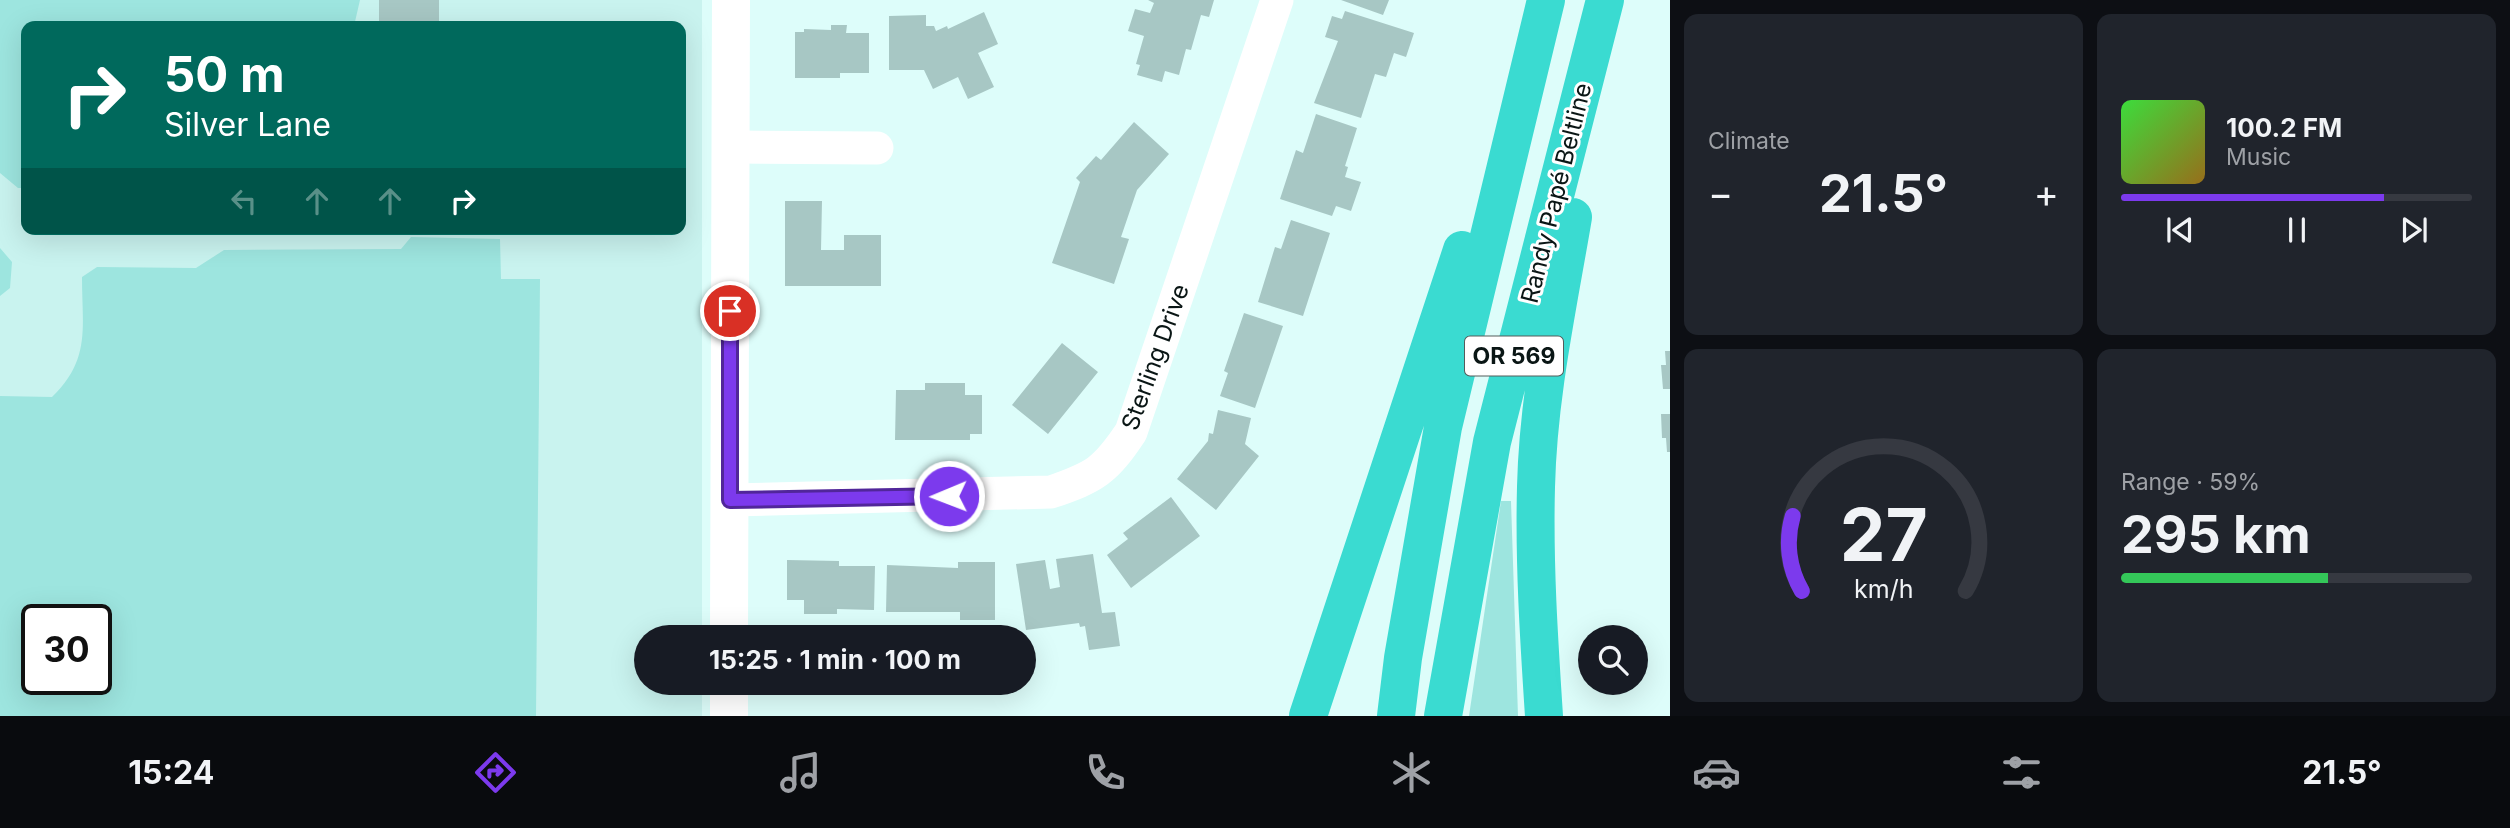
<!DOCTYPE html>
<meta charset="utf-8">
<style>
:root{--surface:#171b24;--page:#20242c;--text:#f1f3f6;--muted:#9ea1a6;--line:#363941;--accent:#7c3aed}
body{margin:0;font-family:Inter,sans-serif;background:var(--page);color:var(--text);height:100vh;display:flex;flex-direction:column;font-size:26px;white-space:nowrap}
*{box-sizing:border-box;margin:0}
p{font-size:23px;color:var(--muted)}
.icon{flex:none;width:38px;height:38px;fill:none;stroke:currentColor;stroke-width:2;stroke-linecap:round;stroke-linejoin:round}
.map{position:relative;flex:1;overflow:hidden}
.details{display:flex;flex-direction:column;gap:14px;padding:14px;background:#0d0f14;width:840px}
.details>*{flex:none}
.hud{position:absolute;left:21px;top:21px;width:665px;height:214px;border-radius:14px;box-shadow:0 7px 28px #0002;background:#00695c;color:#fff;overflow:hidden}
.tools{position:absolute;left:1578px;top:625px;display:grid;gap:14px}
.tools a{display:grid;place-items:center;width:70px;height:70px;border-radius:50%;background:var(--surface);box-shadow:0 7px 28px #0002;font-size:35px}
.speed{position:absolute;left:21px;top:604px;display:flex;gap:14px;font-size:35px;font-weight:700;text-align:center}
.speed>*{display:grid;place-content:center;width:91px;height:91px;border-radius:50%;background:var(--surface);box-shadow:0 7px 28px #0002;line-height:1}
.speed .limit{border:4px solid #111;border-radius:10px;background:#fff;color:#111}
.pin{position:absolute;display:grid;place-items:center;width:60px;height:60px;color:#fff;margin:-30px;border:4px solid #fff;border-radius:50%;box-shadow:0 2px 7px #0007}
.me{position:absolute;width:77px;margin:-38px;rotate:269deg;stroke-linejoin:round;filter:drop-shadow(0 0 5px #0008)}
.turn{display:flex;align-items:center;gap:24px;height:147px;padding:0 28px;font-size:32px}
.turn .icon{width:91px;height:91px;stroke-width:2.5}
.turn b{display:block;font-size:49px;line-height:60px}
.lanes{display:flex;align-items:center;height:66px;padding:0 28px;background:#0003;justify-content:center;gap:35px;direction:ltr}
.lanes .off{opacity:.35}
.big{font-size:52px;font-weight:700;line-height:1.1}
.details .card{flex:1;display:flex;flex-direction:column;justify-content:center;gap:10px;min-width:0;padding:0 24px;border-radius:14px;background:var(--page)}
.details .dial{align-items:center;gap:0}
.dial svg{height:182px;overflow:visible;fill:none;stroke:var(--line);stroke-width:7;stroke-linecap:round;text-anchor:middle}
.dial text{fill:var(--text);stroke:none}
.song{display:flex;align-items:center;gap:21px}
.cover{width:84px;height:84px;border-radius:10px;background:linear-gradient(135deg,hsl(120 70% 55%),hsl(40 70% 35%))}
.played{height:7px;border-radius:4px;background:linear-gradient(90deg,var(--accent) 75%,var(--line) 75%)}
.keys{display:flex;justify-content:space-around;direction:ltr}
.heat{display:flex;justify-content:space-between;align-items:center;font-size:38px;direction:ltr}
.charge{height:10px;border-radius:5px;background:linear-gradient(90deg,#34c759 59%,var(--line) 0)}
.details .tiles{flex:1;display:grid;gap:14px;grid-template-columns:repeat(2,1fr)}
.trip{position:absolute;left:634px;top:625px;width:402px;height:70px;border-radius:35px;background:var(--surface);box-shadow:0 7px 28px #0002;font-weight:700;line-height:70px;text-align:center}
.menu{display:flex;height:112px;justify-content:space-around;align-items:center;background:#090b0e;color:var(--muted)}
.menu .icon{width:49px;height:49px}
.menu .active{color:var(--accent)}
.menu b{font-size:32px;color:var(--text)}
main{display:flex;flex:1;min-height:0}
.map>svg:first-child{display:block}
.built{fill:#c9f3ef;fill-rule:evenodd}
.green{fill:#9de5df;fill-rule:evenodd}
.building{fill:#a7c7c4}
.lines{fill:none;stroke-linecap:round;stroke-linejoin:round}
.minor{stroke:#fff;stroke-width:33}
.tertiary{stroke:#fff;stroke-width:38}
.motorway{stroke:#3adbd1;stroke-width:38}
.route-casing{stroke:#51269a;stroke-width:18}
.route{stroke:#7c3aed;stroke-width:12}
.labels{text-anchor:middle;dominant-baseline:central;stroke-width:6;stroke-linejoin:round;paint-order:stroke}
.shield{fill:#fff;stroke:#545c5b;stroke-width:2}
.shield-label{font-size:23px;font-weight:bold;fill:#0a1615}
.street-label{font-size:24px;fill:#0a1615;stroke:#fff}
</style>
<main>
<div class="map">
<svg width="1670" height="716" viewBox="0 0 1670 716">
<rect width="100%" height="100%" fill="#ddfdfa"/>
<path class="built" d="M 0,0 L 702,0 L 702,637 L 646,637 L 646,682 L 702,683 L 702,716 L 0,716 ZM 26,26 L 681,26 L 681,229 L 26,229 ZM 37,620 L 96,620 L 96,679 L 37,679 Z"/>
<path class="green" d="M 0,0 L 360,0 L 354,26 L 26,26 L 26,188 L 18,188 L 0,173 Z
M 411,237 L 500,239 L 501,279 L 540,279 L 536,716 L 0,716 L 0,396 L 52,397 C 91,359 82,328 82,277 L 97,267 L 196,268 L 224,250 L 401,249 ZM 37,620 L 96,620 L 96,679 L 37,679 Z
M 0,248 L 12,262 L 10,288 L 0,296 Z
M 1501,501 L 1511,501 L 1518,716 L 1469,716 Z"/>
<path class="building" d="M 379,0 L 439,0 L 439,26 L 379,26 Z
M 1148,0 L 1214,0 L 1209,17 L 1201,15 L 1191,50 L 1186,49 L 1179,75 L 1165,71 L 1162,82 L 1137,75 L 1140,65 L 1136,64 L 1144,36 L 1128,31 L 1135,9 L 1150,13 L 1154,3 Z
M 1341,0 L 1389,0 L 1383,15 Z
M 1345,11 L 1414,33 L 1406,57 L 1394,53 L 1386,77 L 1375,74 L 1361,118 L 1314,103 L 1338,41 L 1325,37 L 1332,16 L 1342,19 Z
M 984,12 L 998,44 L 978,53 L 994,87 L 968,99 L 958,77 L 933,89 L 924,70 L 889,70 L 889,16 L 926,15 L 926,26 L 934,26 L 936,31 L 947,26 L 948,29 Z
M 831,25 L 847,25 L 846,33 L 869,33 L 869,73 L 840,73 L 840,78 L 795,78 L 795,32 L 804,32 L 804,29 L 831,30 Z
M 1316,114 L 1357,128 L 1345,166 L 1348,167 L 1345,177 L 1361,182 L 1351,211 L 1336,206 L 1332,216 L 1280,199 L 1296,150 L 1303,153 Z
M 1134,122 L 1169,154 L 1137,190 L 1121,237 L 1129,239 L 1114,284 L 1052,263 L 1080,182 L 1076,178 L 1096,156 L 1101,160 Z
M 785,201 L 822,201 L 821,250 L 844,250 L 844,235 L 881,235 L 881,286 L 785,286 Z
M 1291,220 L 1330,233 L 1303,316 L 1258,302 L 1275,247 L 1281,249 Z
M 1244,313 L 1283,326 L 1255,408 L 1220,396 L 1228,373 L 1224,371 Z
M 1062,343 L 1098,372 L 1048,434 L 1012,405 Z
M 1665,351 L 1670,351 L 1670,389 L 1663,389 L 1661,365 L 1666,365 Z
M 925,383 L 965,383 L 965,395 L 982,395 L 982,434 L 970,434 L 970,440 L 895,440 L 896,390 L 925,390 Z
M 1218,410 L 1251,418 L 1245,444 L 1259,456 L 1216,510 L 1177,479 L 1208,441 L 1209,433 L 1213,434 Z
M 1661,414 L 1670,414 L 1670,452 L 1667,452 L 1666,438 L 1662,438 Z
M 1171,497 L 1200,536 L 1131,588 L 1107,555 L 1128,539 L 1123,533 Z
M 1093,554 L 1102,613 L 1115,612 L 1120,646 L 1089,650 L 1085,626 L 1080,627 L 1079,623 L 1026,630 L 1016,564 L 1045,560 L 1050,589 L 1060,587 L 1056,559 Z
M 787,560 L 839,561 L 839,566 L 875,566 L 874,610 L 837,609 L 837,614 L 804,614 L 804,600 L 787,600 Z
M 958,562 L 995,562 L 995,620 L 960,620 L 960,612 L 886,612 L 887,565 L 958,568 Z"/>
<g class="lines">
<path class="minor" d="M 730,147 L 877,148
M 730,500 L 1051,492 C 1095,477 1105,471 1131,432 L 1277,0"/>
<path class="tertiary" d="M 729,637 L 731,0
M 729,682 L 729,716"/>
<path class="motorway" d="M 1308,716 L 1462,250
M 1396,716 L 1403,658 L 1443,427 L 1546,0
M 1443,716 L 1492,442 L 1605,0
M 1544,716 C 1539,640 1534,563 1536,487 C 1538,396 1558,306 1573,217"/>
</g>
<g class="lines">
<g class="route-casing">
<path id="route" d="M 730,311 L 730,500 L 949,496"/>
</g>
<use href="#route" class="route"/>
</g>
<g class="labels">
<rect class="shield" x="1465" y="336.5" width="98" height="39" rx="5"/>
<g class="shield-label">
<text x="1514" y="356">OR 569</text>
</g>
<g class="street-label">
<text transform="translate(1556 193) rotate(-76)">Randy Papé Beltline</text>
<text transform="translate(1155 357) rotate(-70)">Sterling Drive</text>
</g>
</g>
</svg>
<div class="tools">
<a><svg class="icon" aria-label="search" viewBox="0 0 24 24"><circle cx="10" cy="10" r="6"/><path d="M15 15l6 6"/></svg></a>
</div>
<div class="speed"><div class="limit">30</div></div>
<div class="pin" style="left:730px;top:311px;background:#d93025"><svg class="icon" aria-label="arrive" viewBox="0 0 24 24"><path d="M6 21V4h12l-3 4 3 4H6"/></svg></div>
<svg class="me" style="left:949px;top:496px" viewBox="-20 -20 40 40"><circle r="17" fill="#7c3aed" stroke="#fff" stroke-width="3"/><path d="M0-11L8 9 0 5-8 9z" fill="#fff"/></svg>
<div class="trip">15:25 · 1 min · 100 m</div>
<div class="hud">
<div class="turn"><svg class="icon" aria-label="right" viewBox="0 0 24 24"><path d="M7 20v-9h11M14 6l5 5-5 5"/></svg><div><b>50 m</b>Silver Lane</div></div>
<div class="lanes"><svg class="icon off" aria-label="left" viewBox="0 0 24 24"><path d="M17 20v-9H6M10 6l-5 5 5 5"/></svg><svg class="icon off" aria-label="ahead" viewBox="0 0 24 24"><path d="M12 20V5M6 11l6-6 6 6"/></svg><svg class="icon off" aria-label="ahead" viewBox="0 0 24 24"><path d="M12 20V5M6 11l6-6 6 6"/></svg><svg class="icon" aria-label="right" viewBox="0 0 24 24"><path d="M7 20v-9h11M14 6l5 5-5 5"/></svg></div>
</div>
</div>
<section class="details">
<div class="tiles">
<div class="card"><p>Climate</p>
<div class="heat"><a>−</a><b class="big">21.5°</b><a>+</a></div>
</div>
<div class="card">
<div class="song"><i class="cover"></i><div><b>100.2 FM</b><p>Music</p></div></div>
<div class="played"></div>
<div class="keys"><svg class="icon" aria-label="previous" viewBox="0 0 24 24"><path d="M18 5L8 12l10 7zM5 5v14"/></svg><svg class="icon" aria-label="pause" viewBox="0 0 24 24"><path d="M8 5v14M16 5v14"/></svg><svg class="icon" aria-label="next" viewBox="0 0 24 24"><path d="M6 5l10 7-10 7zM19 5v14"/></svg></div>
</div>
<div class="card dial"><svg viewBox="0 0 100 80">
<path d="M14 69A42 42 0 1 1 86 69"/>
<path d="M14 69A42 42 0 0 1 10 36" stroke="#7c3aed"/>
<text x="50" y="56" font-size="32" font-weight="700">27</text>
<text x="50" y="72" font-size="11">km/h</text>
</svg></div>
<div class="card"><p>Range · 59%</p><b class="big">295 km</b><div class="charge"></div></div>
</div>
</section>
</main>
<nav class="menu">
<b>15:24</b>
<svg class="icon active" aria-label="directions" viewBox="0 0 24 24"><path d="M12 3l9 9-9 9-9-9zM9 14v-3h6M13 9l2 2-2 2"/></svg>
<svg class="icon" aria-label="music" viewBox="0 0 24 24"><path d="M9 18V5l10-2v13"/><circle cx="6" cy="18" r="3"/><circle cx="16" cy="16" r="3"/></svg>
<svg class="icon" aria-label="phone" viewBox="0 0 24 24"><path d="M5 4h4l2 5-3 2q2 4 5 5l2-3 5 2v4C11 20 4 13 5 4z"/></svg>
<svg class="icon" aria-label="climate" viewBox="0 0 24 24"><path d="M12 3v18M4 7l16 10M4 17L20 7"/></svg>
<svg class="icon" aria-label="car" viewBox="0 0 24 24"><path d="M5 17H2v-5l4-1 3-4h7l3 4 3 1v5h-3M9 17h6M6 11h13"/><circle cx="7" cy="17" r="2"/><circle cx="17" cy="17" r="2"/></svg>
<svg class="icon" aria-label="filters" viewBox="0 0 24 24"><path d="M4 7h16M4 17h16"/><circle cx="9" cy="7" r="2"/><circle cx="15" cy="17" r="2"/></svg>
<b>21.5°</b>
</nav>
